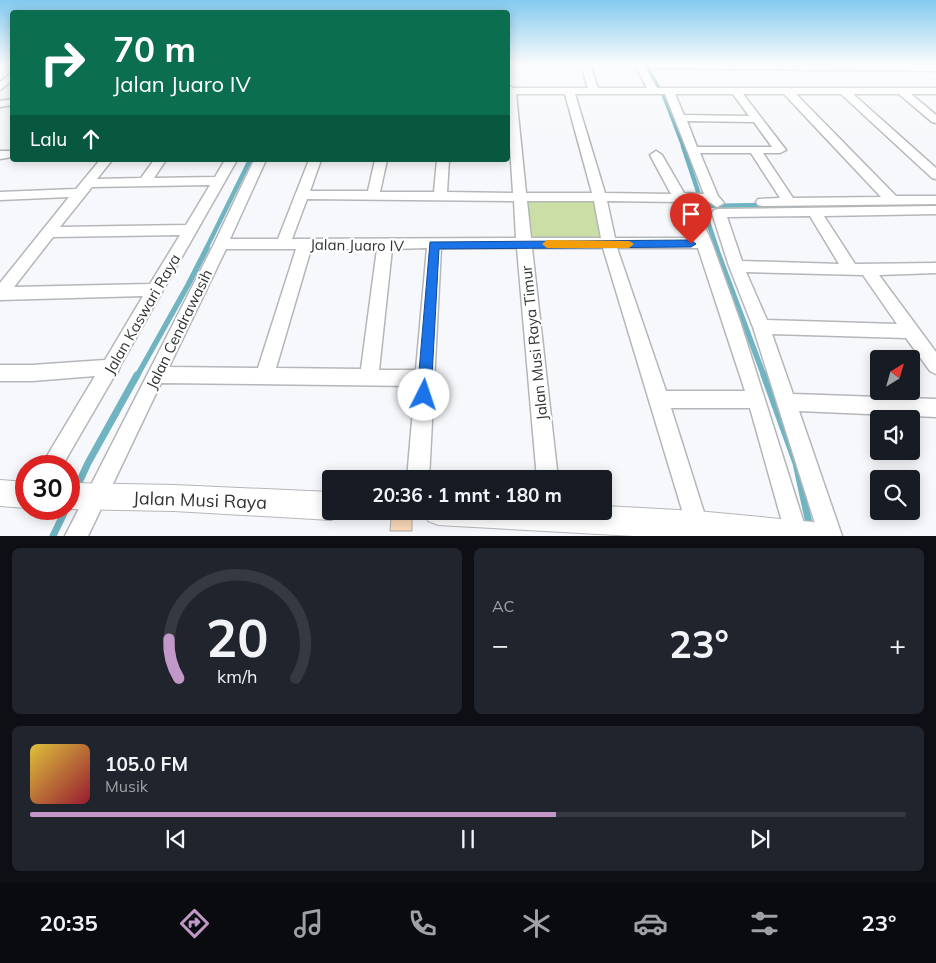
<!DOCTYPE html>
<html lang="id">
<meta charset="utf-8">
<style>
:root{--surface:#171b24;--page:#20242c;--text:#f1f3f6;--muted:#9ea1a6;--line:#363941;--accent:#c298c9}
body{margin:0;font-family:Mulish,sans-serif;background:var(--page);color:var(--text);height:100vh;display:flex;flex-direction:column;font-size:19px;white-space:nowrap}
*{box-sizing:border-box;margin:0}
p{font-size:16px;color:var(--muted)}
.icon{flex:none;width:28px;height:28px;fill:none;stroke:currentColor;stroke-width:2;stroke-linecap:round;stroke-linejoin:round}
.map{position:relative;height:536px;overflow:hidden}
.drawer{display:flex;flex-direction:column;gap:12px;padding:12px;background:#0d0f14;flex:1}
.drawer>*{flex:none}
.hud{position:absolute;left:10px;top:10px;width:500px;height:152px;border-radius:5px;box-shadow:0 2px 12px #0003;background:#0b6e4f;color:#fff;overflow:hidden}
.needle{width:32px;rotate:37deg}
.controls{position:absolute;left:870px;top:350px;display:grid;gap:10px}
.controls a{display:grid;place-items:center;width:50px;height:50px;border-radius:5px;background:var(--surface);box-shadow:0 2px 12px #0003;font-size:25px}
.speed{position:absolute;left:15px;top:455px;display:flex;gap:10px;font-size:25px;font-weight:700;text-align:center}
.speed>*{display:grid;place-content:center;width:65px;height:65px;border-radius:50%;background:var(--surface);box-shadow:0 2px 12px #0003;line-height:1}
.speed .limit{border:8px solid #d22;background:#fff;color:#111}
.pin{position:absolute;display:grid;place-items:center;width:42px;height:42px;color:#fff;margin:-51px -21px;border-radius:50% 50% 50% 0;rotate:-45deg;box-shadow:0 0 5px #0007}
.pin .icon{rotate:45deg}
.me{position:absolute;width:55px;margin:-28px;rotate:4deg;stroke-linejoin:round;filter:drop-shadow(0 0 4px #0008)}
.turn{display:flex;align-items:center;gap:18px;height:105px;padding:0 20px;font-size:22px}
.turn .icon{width:65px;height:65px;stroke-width:2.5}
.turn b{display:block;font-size:35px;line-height:42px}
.then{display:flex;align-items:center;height:48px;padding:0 20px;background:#0003;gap:10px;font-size:19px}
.big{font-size:38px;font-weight:700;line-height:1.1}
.drawer .card{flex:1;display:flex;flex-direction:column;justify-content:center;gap:8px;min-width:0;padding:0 18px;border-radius:8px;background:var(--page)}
.drawer .dial{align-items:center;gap:0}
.dial svg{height:130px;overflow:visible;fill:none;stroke:var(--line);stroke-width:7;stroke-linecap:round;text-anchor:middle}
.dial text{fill:var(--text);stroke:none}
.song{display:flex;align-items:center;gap:15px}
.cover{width:60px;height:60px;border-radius:8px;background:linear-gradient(135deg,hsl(50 70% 55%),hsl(350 70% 35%))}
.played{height:5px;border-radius:2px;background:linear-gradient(90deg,var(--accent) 60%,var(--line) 60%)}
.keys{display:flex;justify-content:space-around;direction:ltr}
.heat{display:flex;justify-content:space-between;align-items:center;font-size:28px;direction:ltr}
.drawer .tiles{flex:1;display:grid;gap:12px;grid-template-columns:1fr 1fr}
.card:last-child{grid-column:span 2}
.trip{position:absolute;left:322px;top:470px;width:290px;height:50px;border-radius:5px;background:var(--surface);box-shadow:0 2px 12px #0003;font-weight:700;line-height:50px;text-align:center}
.dock{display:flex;height:80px;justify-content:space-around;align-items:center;background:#090b0e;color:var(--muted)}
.dock .icon{width:35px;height:35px}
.dock .active{color:var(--accent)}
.dock b{font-size:22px;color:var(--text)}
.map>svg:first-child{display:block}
.green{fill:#cadea5}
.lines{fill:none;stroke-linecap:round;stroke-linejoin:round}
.stream-far3{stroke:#70b4c1;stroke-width:3}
.stream-far2{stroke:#70b4c1;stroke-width:4.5}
.stream-far1{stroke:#70b4c1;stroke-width:5.5}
.stream{stroke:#70b4c1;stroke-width:7}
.building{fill:#fad8b8;stroke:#afadaa}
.minor-casing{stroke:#b4b7b9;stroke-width:3}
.tertiary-casing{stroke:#b4b7b9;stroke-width:2}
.minor{fill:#fff;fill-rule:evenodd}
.tertiary{fill:#fff;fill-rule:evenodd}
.route{fill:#1a73e8;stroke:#114b97}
.slow{fill:#f59e0b}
.labels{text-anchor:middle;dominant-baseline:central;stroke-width:4.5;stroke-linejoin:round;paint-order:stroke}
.street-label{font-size:15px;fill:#323334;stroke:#fff}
.near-street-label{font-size:18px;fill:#323334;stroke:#fff}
</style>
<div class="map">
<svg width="936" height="536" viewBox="0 0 936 536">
<rect width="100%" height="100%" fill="#f6f8fb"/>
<path class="green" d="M 592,198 L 603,240 L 532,240 L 525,199 Z"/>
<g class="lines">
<path class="stream-far3" d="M 646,65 L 663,95 L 683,147"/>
<path class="stream-far2" d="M 683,146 L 717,249
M 703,206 L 763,205
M 206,249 L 250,160"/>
<path class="stream-far1" d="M 716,248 L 764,376
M 137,376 L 188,285 L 207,248"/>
<path class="stream" d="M 764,375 L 796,463 L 810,528
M 76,489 L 88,463 L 137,375
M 53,536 L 66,509"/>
</g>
<path class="building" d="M 391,517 L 412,517 L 412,531 L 390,531 Z"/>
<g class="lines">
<g class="minor-casing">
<path id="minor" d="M 581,65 L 590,65 L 598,88 L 647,88 L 635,65 L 644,65 L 657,88 L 936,88 L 936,94 L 911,94 L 936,115 L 936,123 L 932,122 L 899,94 L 853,94 L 936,168 L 936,179 L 932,178 L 841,94 L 796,94 L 896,196 L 936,196 L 936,204 L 763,206 L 758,205 L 756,202 L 758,199 L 780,198 L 751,153 L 700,153 L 718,196 L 724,203 L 717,207 L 709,202 L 694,202 L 712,243 L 740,321 L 808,536 L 786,536 L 750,408 L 671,408 L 708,525 L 705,533 L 699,536 L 689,533 L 603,248 L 532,248 L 558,479 L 537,479 L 517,248 L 441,248 L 429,479 L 407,479 L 415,386 L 161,383 L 88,536 L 65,536 L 214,244 L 254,160 L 266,160 L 230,239 L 278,239 L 309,160 L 321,160 L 310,191 L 368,191 L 375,160 L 387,160 L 380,192 L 434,192 L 437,160 L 449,160 L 447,192 L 513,193 L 508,115 L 508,85 L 513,88 L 588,88 ZM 516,94 L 565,94 L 592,193 L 526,193 ZM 575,94 L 665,94 L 704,194 L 684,193 L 662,155 L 656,151 L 650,155 L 671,194 L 605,193 ZM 675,94 L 733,94 L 749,116 L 684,115 ZM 743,94 L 784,94 L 881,197 L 793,198 L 763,153 L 780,153 L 786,150 ZM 687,121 L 754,122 L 772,147 L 697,147 ZM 307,199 L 514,201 L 516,238 L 292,239 ZM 527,201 L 594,201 L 601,238 L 531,238 ZM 607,201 L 680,202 L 695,238 L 615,238 ZM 427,248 L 416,370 L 379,370 L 392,249 ZM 617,248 L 698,248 L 745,391 L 666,391 ZM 226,249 L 296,249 L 258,368 L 169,367 ZM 311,249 L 377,249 L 361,369 L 276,368 Z
M 648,65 L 936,65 L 936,71 L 652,68 Z
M 12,73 L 12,81 L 0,90 L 0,82 Z
M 12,99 L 12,105 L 0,107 L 0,101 Z
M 0,151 L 12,151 L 12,157 L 0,159 Z
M 100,160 L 112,160 L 97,179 L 141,178 L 154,160 L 166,160 L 154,178 L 215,177 L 225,160 L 237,160 L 120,366 L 118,372 L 116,373 L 62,466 L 41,466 L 95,376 L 32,381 L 0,381 L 0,365 L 32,365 L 105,360 L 143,296 L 0,300 L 0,283 L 69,197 L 0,200 L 0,192 L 76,189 ZM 210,185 L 186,225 L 60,227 L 92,187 ZM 180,235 L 150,284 L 14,287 L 53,237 Z
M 936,206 L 936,214 L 824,216 L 855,264 L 936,263 L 936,273 L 879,275 L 936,352 L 936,374 L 930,371 L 906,338 L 772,334 L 793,394 L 936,399 L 936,417 L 799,411 L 842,536 L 819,536 L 753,327 L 729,266 L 712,213 L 714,210 L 719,209 ZM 810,216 L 839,264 L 742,261 L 727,217 ZM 746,272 L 863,275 L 897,324 L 767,320 Z"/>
</g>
<g class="tertiary-casing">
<path id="tertiary" d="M 0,480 L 26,482 L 26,508 L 0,506 Z
M 69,483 L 174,485 L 331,492 L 331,511 L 342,511 L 341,516 L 331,520 L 174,511 L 69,509 L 67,509 Z
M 604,506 L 697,511 L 813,522 L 823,526 L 827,536 L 634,536 L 438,525 L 428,521 L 424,511 L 604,511 Z"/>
</g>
<use href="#minor" class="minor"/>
<use href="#tertiary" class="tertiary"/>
</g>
<linearGradient id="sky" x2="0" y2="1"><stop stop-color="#83caf0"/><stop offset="0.46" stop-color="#fbfcfd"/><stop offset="1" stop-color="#fbfcfd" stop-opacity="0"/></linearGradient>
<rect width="936" height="140" fill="url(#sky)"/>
<path class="route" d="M 691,240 L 696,244 L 691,247 L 439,249 L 431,395 L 429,399 L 424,401 L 419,399 L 417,395 L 430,242 Z"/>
<path class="slow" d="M 547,240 L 629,241 L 634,244 L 629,248 L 547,248 L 542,244 Z"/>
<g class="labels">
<g class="street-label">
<text transform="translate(357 245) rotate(1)">Jalan Juaro IV</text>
<text transform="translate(142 314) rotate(-60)">Jalan Kaswari Raya</text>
<text transform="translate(179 329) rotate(-64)">Jalan Cendrawasih</text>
<text transform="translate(534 343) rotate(-96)">Jalan Musi Raya Timur</text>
</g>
<g class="near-street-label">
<text transform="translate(200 500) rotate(2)">Jalan Musi Raya</text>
</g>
</g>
</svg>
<div class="controls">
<a><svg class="needle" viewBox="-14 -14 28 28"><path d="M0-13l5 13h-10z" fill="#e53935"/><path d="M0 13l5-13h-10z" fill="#9ea1a6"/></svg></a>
<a><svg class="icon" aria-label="sound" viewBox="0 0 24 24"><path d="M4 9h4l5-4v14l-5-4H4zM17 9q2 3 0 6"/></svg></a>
<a><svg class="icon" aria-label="search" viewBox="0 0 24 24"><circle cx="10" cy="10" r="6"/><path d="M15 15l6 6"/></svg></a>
</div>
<div class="speed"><div class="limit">30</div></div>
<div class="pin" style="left:691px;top:244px;background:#d93025"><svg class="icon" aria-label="arrive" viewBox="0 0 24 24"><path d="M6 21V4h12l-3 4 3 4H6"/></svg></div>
<svg class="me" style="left:424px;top:395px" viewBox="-20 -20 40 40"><circle r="19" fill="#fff"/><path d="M0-13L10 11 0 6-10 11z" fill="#1a73e8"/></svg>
<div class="trip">20:36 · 1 mnt · 180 m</div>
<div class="hud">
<div class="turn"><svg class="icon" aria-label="right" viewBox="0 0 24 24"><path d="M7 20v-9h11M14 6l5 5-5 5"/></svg><div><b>70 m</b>Jalan Juaro IV</div></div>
<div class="then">Lalu<svg class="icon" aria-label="ahead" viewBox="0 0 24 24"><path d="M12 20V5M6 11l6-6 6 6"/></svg></div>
</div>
</div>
<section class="drawer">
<div class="tiles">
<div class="card dial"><svg viewBox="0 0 100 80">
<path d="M14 69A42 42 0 1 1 86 69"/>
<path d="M14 69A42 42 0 0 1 8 45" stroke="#c298c9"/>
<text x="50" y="56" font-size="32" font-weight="700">20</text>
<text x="50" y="72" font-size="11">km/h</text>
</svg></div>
<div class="card"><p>AC</p>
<div class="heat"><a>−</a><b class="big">23°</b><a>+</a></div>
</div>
<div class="card">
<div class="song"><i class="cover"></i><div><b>105.0 FM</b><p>Musik</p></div></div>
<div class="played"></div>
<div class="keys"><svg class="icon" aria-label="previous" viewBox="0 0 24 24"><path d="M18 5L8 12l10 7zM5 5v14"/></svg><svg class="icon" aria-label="pause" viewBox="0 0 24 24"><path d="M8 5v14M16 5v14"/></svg><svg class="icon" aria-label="next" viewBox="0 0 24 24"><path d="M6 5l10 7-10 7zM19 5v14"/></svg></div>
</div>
</div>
</section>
<nav class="dock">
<b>20:35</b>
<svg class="icon active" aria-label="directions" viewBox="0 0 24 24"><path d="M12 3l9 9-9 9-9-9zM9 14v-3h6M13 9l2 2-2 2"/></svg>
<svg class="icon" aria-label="music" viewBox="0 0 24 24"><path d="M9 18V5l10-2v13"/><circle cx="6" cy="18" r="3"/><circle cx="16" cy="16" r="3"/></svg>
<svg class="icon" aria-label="phone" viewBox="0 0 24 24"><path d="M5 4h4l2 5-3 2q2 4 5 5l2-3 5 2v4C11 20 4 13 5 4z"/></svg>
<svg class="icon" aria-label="climate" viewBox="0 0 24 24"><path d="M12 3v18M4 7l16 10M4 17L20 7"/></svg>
<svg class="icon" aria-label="car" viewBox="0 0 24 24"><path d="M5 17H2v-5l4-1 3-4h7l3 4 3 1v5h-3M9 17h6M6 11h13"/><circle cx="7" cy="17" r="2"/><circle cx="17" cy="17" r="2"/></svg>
<svg class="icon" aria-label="filters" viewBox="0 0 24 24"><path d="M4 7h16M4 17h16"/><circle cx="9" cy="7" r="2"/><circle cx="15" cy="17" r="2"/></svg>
<b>23°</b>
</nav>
